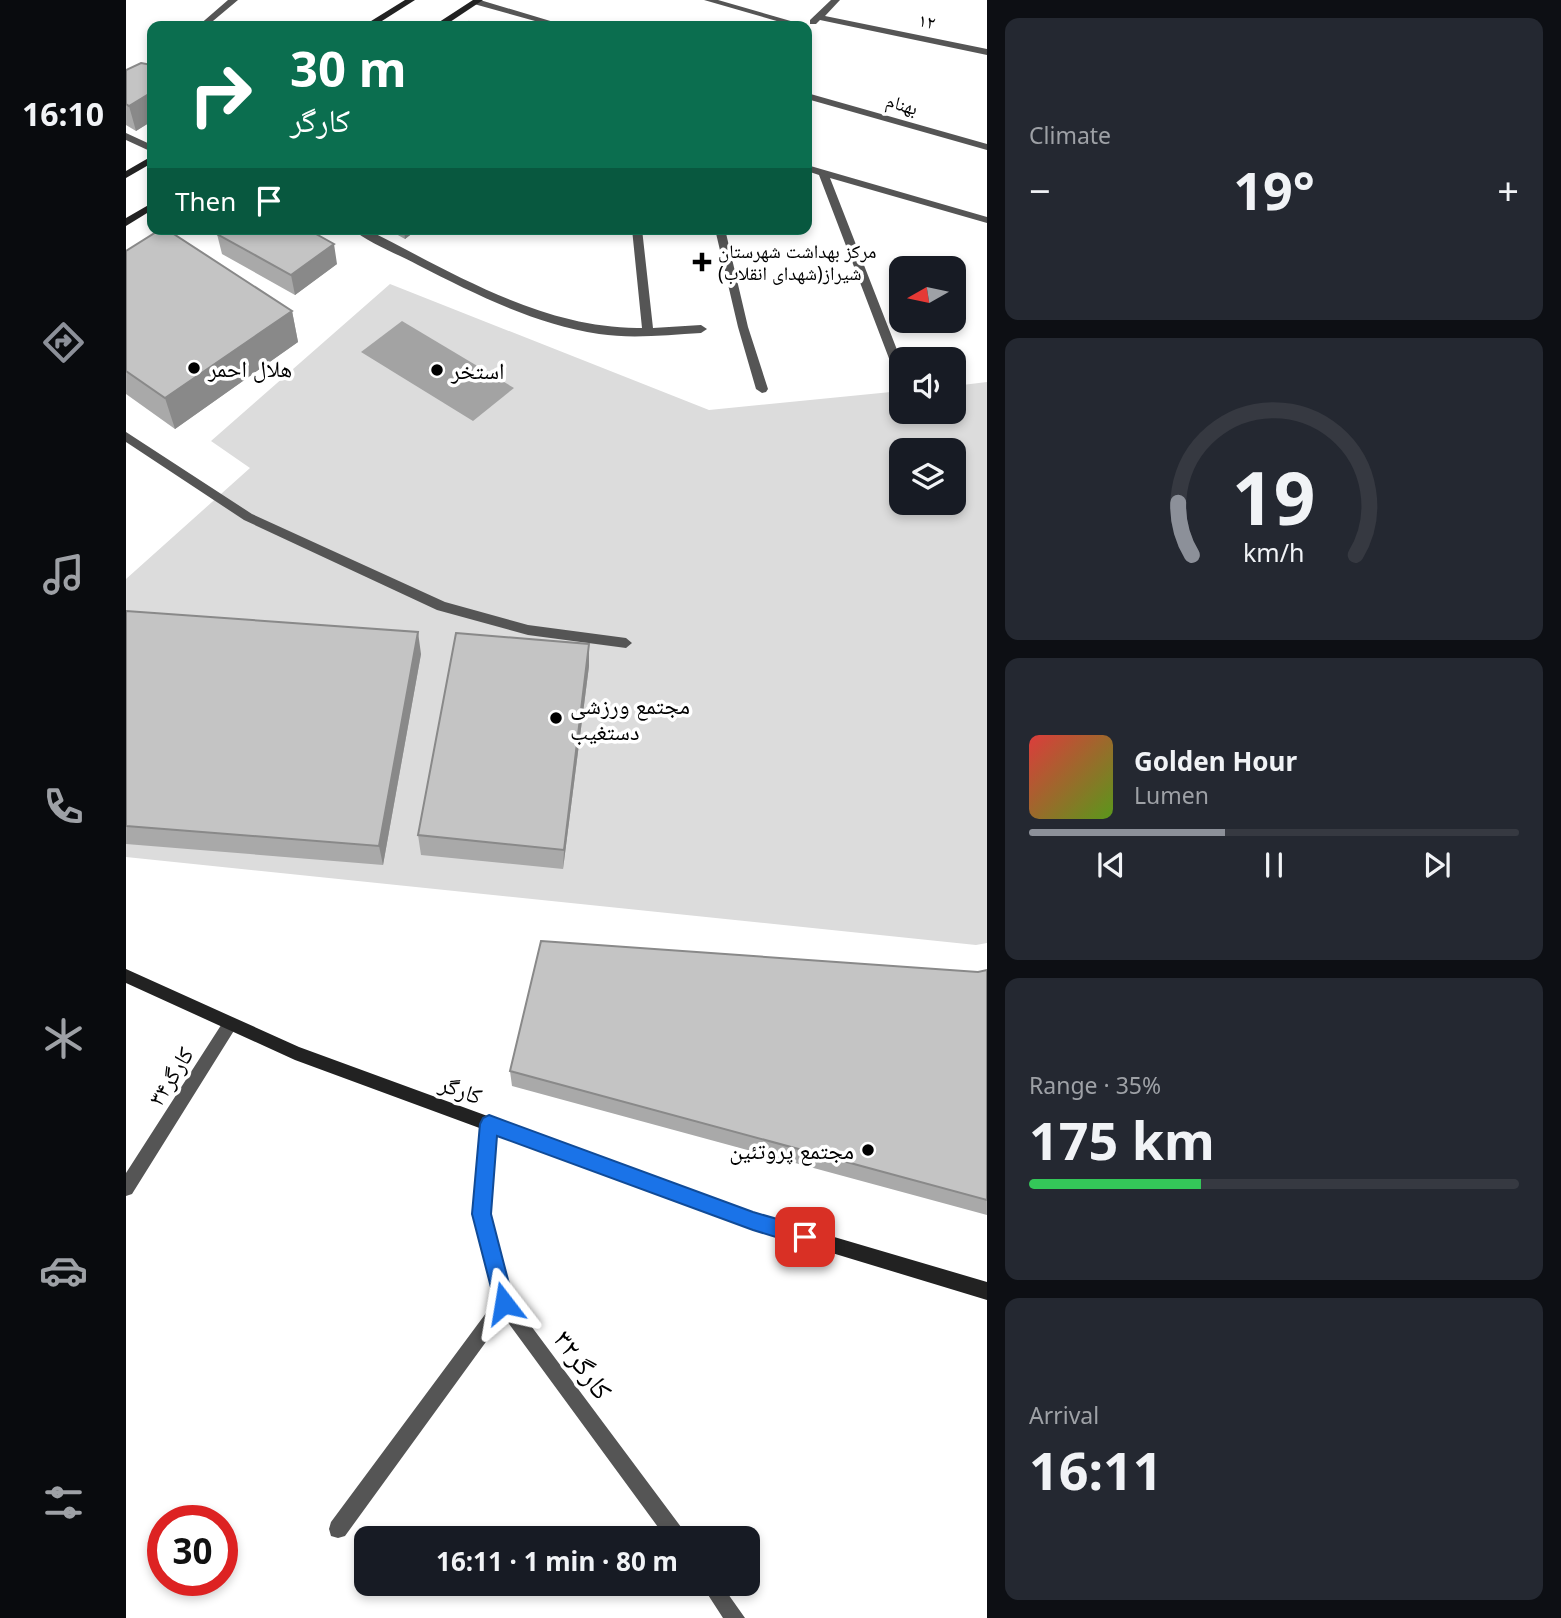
<!DOCTYPE html>
<meta charset="utf-8">
<style>
:root{--surface:#171b24;--page:#242831;--text:#f1f3f6;--muted:#9ea1a6;--line:#363941;--accent:#8c9099}
body{margin:0;font-family:"Noto Sans","Noto Naskh Arabic",sans-serif;background:var(--page);color:var(--text);height:100vh;display:flex;flex-direction:column;font-size:26px;white-space:nowrap}
*{box-sizing:border-box;margin:0}
p{font-size:23px;color:var(--muted)}
.icon{flex:none;width:38px;height:38px;fill:none;stroke:currentColor;stroke-width:2;stroke-linecap:round;stroke-linejoin:round}
.map{position:relative;flex:1;overflow:hidden}
.side{display:flex;flex-direction:column;gap:18px;padding:18px;background:#0d0f14;width:574px}
.side>*{flex:none}
.top-card{position:absolute;left:21px;top:21px;width:665px;height:214px;border-radius:14px;box-shadow:0 4px 10px #0003;background:#0b6e4f;color:#fff;overflow:hidden}
.needle{width:46px;rotate:261deg}
.controls{position:absolute;left:763px;top:256px;display:grid;gap:14px}
.controls a{display:grid;place-items:center;width:77px;height:77px;border-radius:14px;background:var(--surface);box-shadow:0 4px 10px #0003;font-size:35px}
.speed{position:absolute;left:21px;top:1505px;display:flex;gap:14px;font-size:35px;font-weight:700;text-align:center}
.speed>*{display:grid;place-content:center;width:91px;height:91px;border-radius:50%;background:var(--surface);box-shadow:0 4px 10px #0003;line-height:1}
.speed .limit{border:10px solid #d22;background:#fff;color:#111}
.pin{position:absolute;display:grid;place-items:center;width:60px;height:60px;color:#fff;margin:-30px;border-radius:14px;box-shadow:0 4px 10px #0006}
.me{position:absolute;width:77px;margin:-38px;rotate:346deg;stroke-linejoin:round;filter:drop-shadow(0 0 5px #0008)}
.turn{display:flex;align-items:center;gap:24px;height:147px;padding:0 28px;font-size:32px}
.turn .icon{width:91px;height:91px;stroke-width:2.5}
.turn b{display:block;font-size:49px;line-height:60px}
.then{display:flex;align-items:center;height:66px;padding:0 28px;background:#0003;gap:14px;font-size:26px}
.big{font-size:52px;font-weight:700;line-height:1.1}
.side .tile{flex:1;display:flex;flex-direction:column;justify-content:center;gap:10px;min-width:0;padding:0 24px;border-radius:14px;background:var(--page)}
.side .dial{align-items:center;gap:0}
.dial svg{height:182px;overflow:visible;fill:none;stroke:var(--line);stroke-width:7;stroke-linecap:round;text-anchor:middle}
.dial text{fill:var(--text);stroke:none}
.song{display:flex;align-items:center;gap:21px}
.cover{width:84px;height:84px;border-radius:10px;background:linear-gradient(135deg,hsl(0 70% 55%),hsl(90 70% 35%))}
.played{height:7px;border-radius:4px;background:linear-gradient(90deg,var(--accent) 40%,var(--line) 40%)}
.keys{display:flex;justify-content:space-around;direction:ltr}
.heat{display:flex;justify-content:space-between;align-items:center;font-size:38px;direction:ltr}
.charge{height:10px;border-radius:5px;background:linear-gradient(90deg,#34c759 35%,var(--line) 0)}
.trip{position:absolute;left:228px;top:1526px;width:406px;height:70px;border-radius:14px;background:var(--surface);box-shadow:0 4px 10px #0003;font-weight:700;line-height:70px;text-align:center}
main{display:flex;flex:1;min-height:0}
.menu{display:flex;flex-direction:column;width:126px;justify-content:space-around;align-items:center;background:#090b0e;color:var(--muted)}
.menu .icon{width:49px;height:49px}
.menu .on{color:var(--accent)}
.menu b{font-size:32px;color:var(--text)}
.map>svg:first-child{display:block}
.green{fill:#dcdcdc;fill-rule:evenodd}
.water{fill:#a3a3a3}
.lines{fill:none;stroke-linecap:round;stroke-linejoin:round}
.lane{fill:#555;fill-rule:evenodd}
.street{fill:#555;fill-rule:evenodd}
.secondary{fill:#222;fill-rule:evenodd}
.wall{fill:#a9a9a9}
.shaded-wall{fill:#898989}
.building{fill:#c4c4c4;stroke:#898989;stroke-width:2}
.route{fill:#1a73e8;stroke:#114b97;stroke-width:2}
.poi-dot{fill:#000;stroke:#fff;stroke-width:2.5}
.labels{text-anchor:middle;dominant-baseline:central;stroke-width:7;stroke-linejoin:round;paint-order:stroke}
.far-street-label{font-size:19px;fill:#000;stroke:#fff}
.far-poi-label{font-size:19px;fill:#000;stroke:#fff;text-anchor:start}
.poi-label{font-size:23px;fill:#000;stroke:#fff;text-anchor:start}
.street-label{font-size:23px;fill:#000;stroke:#fff}
.near-street-label{font-size:28px;fill:#000;stroke:#fff}
</style>
<main>
<nav class="menu">
<b>16:10</b>
<svg class="icon on" aria-label="directions" viewBox="0 0 24 24"><path d="M12 3l9 9-9 9-9-9zM9 14v-3h6M13 9l2 2-2 2"/></svg>
<svg class="icon" aria-label="music" viewBox="0 0 24 24"><path d="M9 18V5l10-2v13"/><circle cx="6" cy="18" r="3"/><circle cx="16" cy="16" r="3"/></svg>
<svg class="icon" aria-label="phone" viewBox="0 0 24 24"><path d="M5 4h4l2 5-3 2q2 4 5 5l2-3 5 2v4C11 20 4 13 5 4z"/></svg>
<svg class="icon" aria-label="climate" viewBox="0 0 24 24"><path d="M12 3v18M4 7l16 10M4 17L20 7"/></svg>
<svg class="icon" aria-label="car" viewBox="0 0 24 24"><path d="M5 17H2v-5l4-1 3-4h7l3 4 3 1v5h-3M9 17h6M6 11h13"/><circle cx="7" cy="17" r="2"/><circle cx="17" cy="17" r="2"/></svg>
<svg class="icon" aria-label="filters" viewBox="0 0 24 24"><path d="M4 7h16M4 17h16"/><circle cx="9" cy="7" r="2"/><circle cx="15" cy="17" r="2"/></svg>
</nav>
<div class="map">
<svg width="861" height="1618" viewBox="0 0 861 1618">
<rect width="100%" height="100%" fill="#fff"/>
<path class="green" d="M 264,284 L 583,410 L 775,391 L 775,411 L 828,411 L 828,386 L 861,382 L 861,943 L 850,945 L 0,857 L 0,579 L 124,468 L 85,441 ZM 775,450 L 828,450 L 828,502 L 775,502 Z"/>
<path class="water" d="M 276,321 L 388,388 L 347,421 L 235,352 Z"/>
<g class="lines">
<path class="lane" d="M 102,0 L 112,0 L 81,26 L 72,26 Z
M 0,133 L 26,145 L 26,152 L 0,140 Z
M 681,165 L 861,217 L 861,223 L 704,178 L 775,360 L 774,364 L 770,365 L 764,361 L 693,175 L 681,171 Z
M 226,229 L 240,229 C 326,272 412,327 511,328 L 516,328 L 506,229 L 516,229 L 527,328 L 575,325 L 581,329 L 575,333 C 541,335 506,339 473,334 C 408,324 349,294 292,265 C 272,254 242,243 226,229 Z
M 589,229 L 599,229 L 622,327 L 642,389 L 640,392 L 636,393 L 630,389 L 612,327 Z"/>
<path class="street" d="M 348,0 L 354,0 L 441,26 L 427,26 L 348,4 Z
M 578,0 L 592,0 L 682,26 L 668,26 Z
M 705,0 L 714,0 L 699,16 L 861,49 L 861,55 L 694,20 L 690,24 L 684,24 L 684,20 Z
M 681,93 L 861,144 L 861,150 L 681,99 Z
M 0,432 L 126,514 L 319,602 L 402,625 L 500,638 L 506,643 L 500,648 L 402,635 L 311,610 L 118,520 L 0,442 Z
M 104,1017 L 109,1019 L 112,1024 L 109,1029 L 6,1194 L 0,1196 L 0,1173 L 99,1019 Z
M 363,1116 L 369,1118 L 371,1124 L 363,1214 L 385,1299 L 558,1531 L 560,1538 L 540,1538 L 378,1317 L 219,1536 L 212,1538 L 205,1536 L 203,1529 L 205,1522 L 369,1301 L 347,1214 L 355,1124 L 357,1118 Z
M 575,1584 L 595,1584 L 619,1618 L 597,1618 Z"/>
<path class="secondary" d="M 279,0 L 289,0 L 248,26 L 237,26 Z
M 347,0 L 357,0 L 318,26 L 307,26 Z
M 26,156 L 26,163 L 0,178 L 0,171 Z
M 26,203 L 26,210 L 0,226 L 0,218 Z
M 0,969 L 173,1047 L 627,1213 L 861,1282 L 861,1300 L 627,1229 L 169,1060 L 0,983 Z"/>
</g>
<path class="wall" d="M 26,65 L 26,121 L 10,131 L 0,125 L 0,70 Z
M 261,229 L 292,229 L 279,239 Z
M 91,234 L 211,264 L 169,295 L 96,254 Z
M 0,251 L 166,311 L 172,342 L 49,429 L 0,394 Z
M 0,611 L 295,654 L 257,865 L 0,844 Z
M 463,644 L 463,666 L 437,869 L 295,855 L 292,835 Z
M 861,970 L 861,1215 L 386,1086 L 384,1071 Z"/>
<path class="shaded-wall" d="M 26,92 L 26,121 L 10,131 L 3,106 Z
M 278,229 L 292,229 L 279,239 Z
M 208,244 L 211,264 L 169,295 L 165,275 Z
M 166,311 L 172,342 L 49,429 L 39,398 Z
M 292,632 L 295,654 L 257,865 L 253,846 Z
M 463,644 L 463,666 L 437,869 L 438,850 Z"/>
<path class="building" d="M 343,22 L 351,26 L 337,26 Z
M 15,63 L 26,65 L 26,92 L 3,106 L 0,104 L 0,70 Z
M 35,229 L 40,229 L 166,311 L 39,398 L 0,371 L 0,251 Z
M 97,229 L 181,229 L 208,244 L 165,275 L 91,234 Z
M 0,611 L 292,632 L 253,846 L 0,826 Z
M 330,633 L 463,644 L 438,850 L 292,835 Z
M 415,941 L 852,972 L 861,970 L 861,1200 L 384,1071 Z"/>
<path class="route" d="M 363,1115 L 627,1212 L 679,1227 L 686,1230 L 689,1237 L 686,1243 L 679,1246 L 627,1230 L 371,1136 L 365,1214 L 388,1303 L 385,1310 L 378,1312 L 371,1310 L 369,1303 L 346,1214 L 354,1124 L 357,1118 Z"/>
<g class="poi-dot">
<path d="M572.5 251.5h7v7h7v7h-7v7h-7v-7h-7v-7h7z"/>
<circle cx="68" cy="368" r="7"/>
<circle cx="311" cy="370" r="7"/>
<circle cx="430" cy="718" r="7"/>
<circle cx="742" cy="1150" r="7"/>
</g>
<g class="labels">
<g class="far-street-label">
<text transform="translate(801 21) rotate(12)">۱۲</text>
<text transform="translate(776 104) rotate(16)">بهنام</text>
</g>
<g class="far-poi-label">
<text x="592" y="251">مرکز بهداشت شهرستان<tspan x="592" dy="22">شیراز(شهدای انقلاب)</tspan></text>
</g>
<g class="poi-label">
<text x="82" y="368">هلال احمر</text>
<text x="325" y="370">استخر</text>
<text x="444" y="705">مجتمع ورزشی<tspan x="444" dy="26">دستغیب</tspan></text>
<text x="728" y="1150" text-anchor="end">مجتمع پروتئین</text>
</g>
<g class="street-label">
<text transform="translate(44 1076) rotate(-58)">کارگر۳۴</text>
<text transform="translate(335 1089) rotate(20)">کارگر</text>
</g>
<g class="near-street-label">
<text transform="translate(458 1364) rotate(54)">کارگر۳۲</text>
</g>
</g>
</svg>
<div class="controls">
<a><svg class="needle" viewBox="-14 -14 28 28"><path d="M0-13l5 13h-10z" fill="#e53935"/><path d="M0 13l5-13h-10z" fill="#9ea1a6"/></svg></a>
<a><svg class="icon" aria-label="sound" viewBox="0 0 24 24"><path d="M4 9h4l5-4v14l-5-4H4zM17 9q2 3 0 6"/></svg></a>
<a><svg class="icon" aria-label="layers" viewBox="0 0 24 24"><path d="M12 4l9 5-9 5-9-5zM3 14l9 5 9-5"/></svg></a>
</div>
<div class="speed"><div class="limit">30</div></div>
<div class="pin" style="left:679px;top:1237px;background:#d93025"><svg class="icon" aria-label="arrive" viewBox="0 0 24 24"><path d="M6 21V4h12l-3 4 3 4H6"/></svg></div>
<svg class="me" style="left:378px;top:1303px" viewBox="-20 -20 40 40"><path d="M0-17L14 15 0 8-14 15z" fill="#1a73e8" stroke="#fff" stroke-width="4"/></svg>
<div class="trip">16:11 · 1 min · 80 m</div>
<div class="top-card">
<div class="turn"><svg class="icon" aria-label="right" viewBox="0 0 24 24"><path d="M7 20v-9h11M14 6l5 5-5 5"/></svg><div><b>30 m</b>کارگر</div></div>
<div class="then">Then<svg class="icon" aria-label="arrive" viewBox="0 0 24 24"><path d="M6 21V4h12l-3 4 3 4H6"/></svg></div>
</div>
</div>
<section class="side">
<div class="tile"><p>Climate</p>
<div class="heat"><a>−</a><b class="big">19°</b><a>+</a></div>
</div>
<div class="tile dial"><svg viewBox="0 0 100 80">
<path d="M14 69A42 42 0 1 1 86 69"/>
<path d="M14 69A42 42 0 0 1 8 46" stroke="#8c9099"/>
<text x="50" y="56" font-size="32" font-weight="700">19</text>
<text x="50" y="72" font-size="11">km/h</text>
</svg></div>
<div class="tile">
<div class="song"><i class="cover"></i><div><b>Golden Hour</b><p>Lumen</p></div></div>
<div class="played"></div>
<div class="keys"><svg class="icon" aria-label="previous" viewBox="0 0 24 24"><path d="M18 5L8 12l10 7zM5 5v14"/></svg><svg class="icon" aria-label="pause" viewBox="0 0 24 24"><path d="M8 5v14M16 5v14"/></svg><svg class="icon" aria-label="next" viewBox="0 0 24 24"><path d="M6 5l10 7-10 7zM19 5v14"/></svg></div>
</div>
<div class="tile"><p>Range · 35%</p><b class="big">175 km</b><div class="charge"></div></div>
<div class="tile"><p>Arrival</p><b class="big">16:11</b></div>
</section>
</main>
